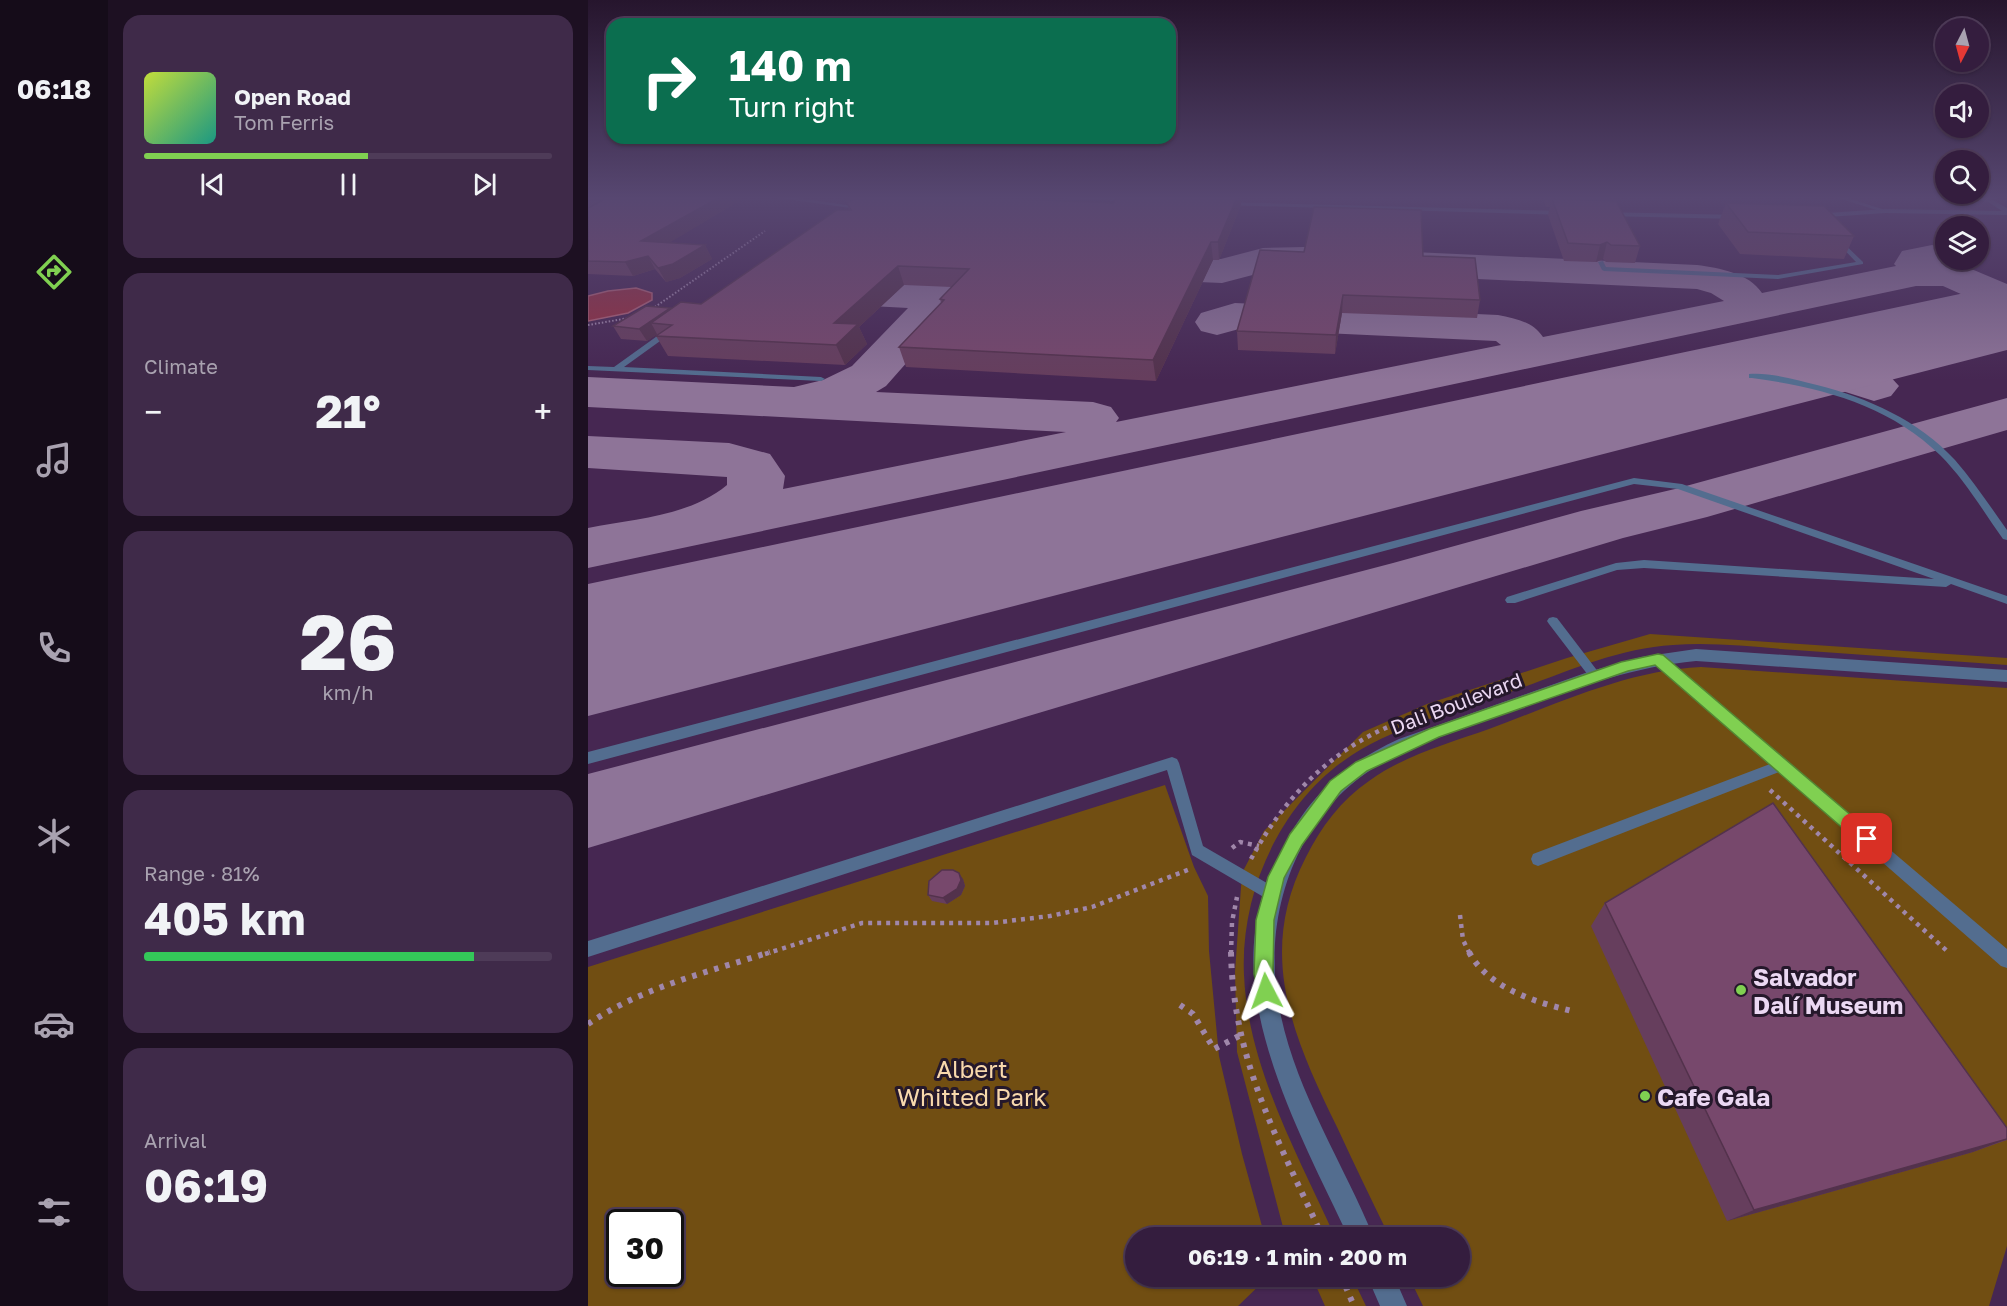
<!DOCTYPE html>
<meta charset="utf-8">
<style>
:root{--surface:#341d3e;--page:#3f2a49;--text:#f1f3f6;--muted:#a9a2b0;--line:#4e3b58;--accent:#80d051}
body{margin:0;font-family:"Golos Text",sans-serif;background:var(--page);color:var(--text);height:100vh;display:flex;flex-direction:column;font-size:22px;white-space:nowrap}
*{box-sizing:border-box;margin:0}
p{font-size:20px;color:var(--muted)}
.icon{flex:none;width:33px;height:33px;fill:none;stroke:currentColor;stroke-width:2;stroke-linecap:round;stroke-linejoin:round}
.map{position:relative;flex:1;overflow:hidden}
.details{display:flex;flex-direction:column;gap:15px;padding:15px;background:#1d1022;width:480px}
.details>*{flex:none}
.banner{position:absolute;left:18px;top:18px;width:570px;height:126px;border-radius:18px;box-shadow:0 2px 4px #0004,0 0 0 2px var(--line);background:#0b6e4f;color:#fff;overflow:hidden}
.needle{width:39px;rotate:186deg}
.controls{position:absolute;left:1347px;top:18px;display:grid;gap:12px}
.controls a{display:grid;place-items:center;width:54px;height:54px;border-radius:50%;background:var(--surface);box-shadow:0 2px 4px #0004,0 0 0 2px var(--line);font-size:30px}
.speed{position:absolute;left:18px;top:1209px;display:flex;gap:12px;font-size:30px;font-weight:700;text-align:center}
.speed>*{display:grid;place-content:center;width:78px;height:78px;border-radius:50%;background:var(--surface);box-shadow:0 2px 4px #0004,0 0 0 2px var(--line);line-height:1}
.speed .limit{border:3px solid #111;border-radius:9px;background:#fff;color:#111}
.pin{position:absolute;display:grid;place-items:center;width:51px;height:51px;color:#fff;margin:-26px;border-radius:12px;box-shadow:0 3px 9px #0006}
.me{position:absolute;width:66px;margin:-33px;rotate:356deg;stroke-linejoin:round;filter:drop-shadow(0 0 4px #0008)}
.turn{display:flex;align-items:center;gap:21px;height:126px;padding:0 24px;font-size:27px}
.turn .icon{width:78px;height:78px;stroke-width:2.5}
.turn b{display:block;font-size:42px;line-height:51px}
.big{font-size:45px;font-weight:700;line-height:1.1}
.details .card{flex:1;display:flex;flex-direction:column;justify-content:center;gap:9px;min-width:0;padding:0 21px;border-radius:18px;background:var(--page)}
.details .dial{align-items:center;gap:0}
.dial b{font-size:78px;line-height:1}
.song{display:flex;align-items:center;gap:18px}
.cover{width:72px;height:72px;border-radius:9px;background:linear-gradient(135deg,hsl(70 70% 55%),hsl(170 70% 35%))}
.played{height:6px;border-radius:3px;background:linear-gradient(90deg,var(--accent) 55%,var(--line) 55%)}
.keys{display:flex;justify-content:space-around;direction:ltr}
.heat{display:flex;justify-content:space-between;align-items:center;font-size:33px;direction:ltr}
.charge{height:9px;border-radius:4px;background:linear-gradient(90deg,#34c759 81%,var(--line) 0)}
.trip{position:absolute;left:537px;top:1227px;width:345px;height:60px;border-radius:30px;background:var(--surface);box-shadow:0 2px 4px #0004,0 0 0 2px var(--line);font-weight:700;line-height:60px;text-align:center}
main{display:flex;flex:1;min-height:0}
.menu{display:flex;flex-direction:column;width:108px;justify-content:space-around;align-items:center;background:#150c19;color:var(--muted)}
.menu .icon{width:42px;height:42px}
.menu .current{color:var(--accent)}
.menu b{font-size:27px;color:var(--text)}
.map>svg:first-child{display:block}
.green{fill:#714e12;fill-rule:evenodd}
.water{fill:#962e3e;stroke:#b06174;stroke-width:1.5}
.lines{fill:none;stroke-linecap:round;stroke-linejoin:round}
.taxiway{fill:#8e7498;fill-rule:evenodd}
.runway{fill:#8e7498;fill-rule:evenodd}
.path-far2{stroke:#a087aa;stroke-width:2;stroke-dasharray:1.5 2;stroke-linecap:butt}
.path-far1{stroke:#a087aa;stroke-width:4.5;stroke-dasharray:4 5;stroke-linecap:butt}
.path{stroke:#a087aa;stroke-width:6;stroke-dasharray:4.5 7;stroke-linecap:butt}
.lane{fill:#536d8f;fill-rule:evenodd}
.street{fill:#536d8f;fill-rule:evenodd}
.wall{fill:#663e5d}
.shaded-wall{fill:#53324c}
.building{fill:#77486c;stroke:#53324c;stroke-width:1.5}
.route{fill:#80d051;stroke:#538735;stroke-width:1.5}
.poi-dot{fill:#80d051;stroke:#25182b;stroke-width:2}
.labels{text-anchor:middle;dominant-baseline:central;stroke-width:6;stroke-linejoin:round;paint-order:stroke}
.street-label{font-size:20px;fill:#ebd8f3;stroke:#25182b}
.near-poi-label{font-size:24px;font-weight:bold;fill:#ebd8f3;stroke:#25182b;text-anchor:start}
.near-park-label{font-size:24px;fill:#f8d8ac;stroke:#25182b}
</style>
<main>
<nav class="menu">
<b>06:18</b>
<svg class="icon current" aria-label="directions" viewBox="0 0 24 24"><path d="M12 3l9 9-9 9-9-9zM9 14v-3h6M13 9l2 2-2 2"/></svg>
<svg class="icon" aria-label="music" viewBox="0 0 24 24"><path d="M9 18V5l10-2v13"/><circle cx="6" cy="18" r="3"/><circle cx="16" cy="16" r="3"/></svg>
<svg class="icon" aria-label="phone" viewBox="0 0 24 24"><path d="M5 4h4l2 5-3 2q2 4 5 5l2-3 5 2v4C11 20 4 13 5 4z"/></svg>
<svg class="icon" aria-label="climate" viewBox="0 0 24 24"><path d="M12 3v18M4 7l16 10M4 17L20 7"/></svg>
<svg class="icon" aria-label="car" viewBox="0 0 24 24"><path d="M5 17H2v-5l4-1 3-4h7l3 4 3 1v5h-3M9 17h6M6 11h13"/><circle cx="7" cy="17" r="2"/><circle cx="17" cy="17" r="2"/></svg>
<svg class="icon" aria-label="filters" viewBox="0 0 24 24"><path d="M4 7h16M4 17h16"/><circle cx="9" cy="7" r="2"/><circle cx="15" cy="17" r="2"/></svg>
</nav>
<section class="details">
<div class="card">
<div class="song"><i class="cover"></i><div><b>Open Road</b><p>Tom Ferris</p></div></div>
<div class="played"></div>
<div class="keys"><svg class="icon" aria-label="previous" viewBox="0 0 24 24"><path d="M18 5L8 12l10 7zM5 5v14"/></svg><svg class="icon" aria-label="pause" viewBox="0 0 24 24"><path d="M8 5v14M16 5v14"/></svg><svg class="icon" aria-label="next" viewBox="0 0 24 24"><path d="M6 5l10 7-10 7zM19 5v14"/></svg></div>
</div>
<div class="card"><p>Climate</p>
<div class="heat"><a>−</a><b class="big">21°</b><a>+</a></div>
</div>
<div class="card dial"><b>26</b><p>km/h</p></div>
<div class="card"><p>Range · 81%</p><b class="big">405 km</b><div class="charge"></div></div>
<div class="card"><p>Arrival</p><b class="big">06:19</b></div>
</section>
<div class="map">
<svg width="1419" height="1306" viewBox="0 0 1419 1306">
<rect width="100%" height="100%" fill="#462752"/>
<path class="green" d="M 1062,634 L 1419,658 L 1419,665 C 1348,660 1277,655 1207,650 C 1167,647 1125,642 1085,645 C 1031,648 978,672 928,690 C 874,709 813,724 764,755 C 693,801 652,892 656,975 C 660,1067 710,1155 747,1237 L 706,1237 L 702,1229 L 696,1231 L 649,1052 L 647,972 L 654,873 L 676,831 L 775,732 L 839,704 L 979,658 Z
M 1113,667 L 1419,688 L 1419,1246 L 1401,1306 L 835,1306 L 821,1277 L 872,1276 L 872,1238 L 802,1238 C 784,1201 766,1164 749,1127 C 705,1037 668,954 718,857 C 733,827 753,800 781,781 C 815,756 861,743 901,729 C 969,704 1040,670 1113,667 Z
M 577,785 L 606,867 L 620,896 L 621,951 L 631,1056 L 654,1154 L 677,1237 L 548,1238 L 548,1276 L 680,1277 L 650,1306 L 0,1306 L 0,967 ZM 32,1222 L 82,1222 L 82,1274 L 32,1274 Z
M 724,1277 L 764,1277 L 778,1306 L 737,1306 Z"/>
<path class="water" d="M 48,288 L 64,293 L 64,300 L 40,313 L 0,321 L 0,296 L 20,291 Z"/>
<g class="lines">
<path class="taxiway" d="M 1344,245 L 1358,249 L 1358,260 L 1361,260 L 1359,263 L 1381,268 L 1419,284 L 1419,312 L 1404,308 L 1355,286 L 1328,286 L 0,568 L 0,528 C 46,519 102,516 139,485 L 139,477 L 0,468 L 0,436 L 141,443 L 182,454 L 197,476 L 195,489 L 478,432 L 0,407 L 0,377 L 206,387 L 235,380 L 264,366 L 320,308 L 208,302 L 193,299 L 187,290 L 193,281 L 208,278 C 251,280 295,284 338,283 C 381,283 429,277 472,288 L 478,297 L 472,306 L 457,310 L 373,306 L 366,309 L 298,386 L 288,392 L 505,402 L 523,407 L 531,418 L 528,422 L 913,345 L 908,341 L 651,329 L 629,335 L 613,331 L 607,322 L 613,313 L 647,303 L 910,315 C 928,319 944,321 955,337 L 1136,301 L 1123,293 L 1109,289 L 716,271 L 676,272 L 634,283 L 519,278 L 505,274 L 499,266 L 505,258 L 519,254 L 633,259 L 675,248 L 716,247 L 1109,265 C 1131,268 1161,273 1174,293 L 1308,266 L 1306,264 L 1314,251 Z
M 1267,339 L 1283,343 L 1290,353 L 1287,360 L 1311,386 L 1303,396 L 1286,401 L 1229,383 L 1196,384 L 1179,380 L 1172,370 L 1179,360 C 1199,355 1222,352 1241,357 L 1251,343 Z
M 1419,398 L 1419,430 L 1119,517 L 1035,538 L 0,848 L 0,774 L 805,563 L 993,511 L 1087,489 Z
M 725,443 L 752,451 L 773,452 L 793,457 L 801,469 L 793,481 L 773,486 L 741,485 L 734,490 L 676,508 L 655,503 L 647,491 L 655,479 L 694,466 L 705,448 Z"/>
<path class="runway" d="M 1419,284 L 1419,350 L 0,716 L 0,584 Z"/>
<path class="path-far2" d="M 64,309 L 177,231
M 0,325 L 41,318"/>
<path class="path-far1" d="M 1182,790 L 1359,951
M 644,848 L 652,842 L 671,846
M 663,859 C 696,798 742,750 807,724
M 872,915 L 875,940 L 882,954
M 177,954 L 274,923 L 404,923 L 462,916 L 504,907 L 602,869
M 643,954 L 644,922 L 649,897"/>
<path class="path" d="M 643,952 C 645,1062 691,1141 735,1238
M 881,952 C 900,988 947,1002 984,1011
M 592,1005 L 605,1014 L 626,1049 L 651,1036
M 0,1024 C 54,987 121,972 182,952
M 753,1276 L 766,1306"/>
<path class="lane" d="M 183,197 L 202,197 L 266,206 L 263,208 Z
M 1247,197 L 1257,197 L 1300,211 L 1295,212 Z
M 1376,197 L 1412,197 L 1401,202 Z
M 1248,236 L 1275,262 L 1275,264 L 1190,279 L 1016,271 L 1014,270 L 1010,262 L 1015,261 L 1018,267 L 1190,275 L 1268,262 L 1246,239 Z
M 79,329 L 86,331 L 36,367 L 233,377 L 237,379 L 233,381 L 0,370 L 0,366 L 26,367 Z
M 1161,374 C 1182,372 1208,380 1229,385 C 1280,398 1330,420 1367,460 C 1386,482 1402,506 1419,530 L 1419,540 L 1415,539 C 1395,511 1377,480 1352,455 C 1301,405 1232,387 1164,378 L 1161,378 Z
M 1046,478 L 1094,484 L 1419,596 L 1419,604 L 1363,584 L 1358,587 L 1056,568 L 1029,570 L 927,603 L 919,603 L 917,600 L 919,597 L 1028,563 L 1056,560 L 1346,579 L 1090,489 L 1046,484 L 0,764 L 0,752 Z
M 965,617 L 969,618 L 1011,673 L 1013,676 L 1011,679 L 1003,679 L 961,624 L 959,621 L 961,618 Z
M 1070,655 L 1074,656 L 1419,949 L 1419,968 L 1413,966 L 1191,772 L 950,866 L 945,864 L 943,859 L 945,854 L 1182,764 L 1066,662 L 1064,659 L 1066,656 Z
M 584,757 L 589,759 L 591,763 L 615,846 L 689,889 L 692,894 L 689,899 L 684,901 L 679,899 L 604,855 L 579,770 L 0,957 L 0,941 Z"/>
<path class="street" d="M 461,197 L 528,197 L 551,200 L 548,202 Z
M 1401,198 L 1419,208 L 1419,215 L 1297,213 L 1225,218 L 1221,216 L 1225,214 L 1297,209 L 1414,211 L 1399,201 Z
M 633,202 L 979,211 L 983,213 L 979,215 L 635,205 Z
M 1012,212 L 1153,215 L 1157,217 L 1153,219 L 1015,216 Z
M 1108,649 L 1419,670 L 1419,682 L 1108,661 C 1041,667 980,691 917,714 C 875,730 830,742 791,765 C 715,809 679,900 688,986 C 698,1077 752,1155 786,1238 L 761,1238 C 720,1151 654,1031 667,933 C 671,902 681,875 695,848 C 722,794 757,764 811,739 L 1000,672 L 1053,657 Z
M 779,1276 L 806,1276 L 819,1306 L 792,1306 Z"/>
</g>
<path class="wall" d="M 0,197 L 158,197 L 80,243 L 117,245 L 124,259 L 92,278 L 78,282 L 67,269 L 45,276 L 0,274 Z
M 242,197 L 375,197 L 525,203 L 529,197 L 657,197 L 656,198 L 653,198 L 653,205 L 631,260 L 625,260 L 568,381 L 318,367 L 311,347 L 353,303 L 352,299 L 364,287 L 316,285 L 271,327 L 279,344 L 257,365 L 80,356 L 68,336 L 69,334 L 59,341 L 33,339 L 25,326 L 82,308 L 83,309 L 113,304 L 261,210 L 258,200 L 260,198 Z
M 954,197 L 1023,197 L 1022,201 L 1052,246 L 1047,263 L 1018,262 L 1015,259 L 1008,262 L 976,261 L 960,215 L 962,207 L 958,207 Z
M 1138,203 L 1266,236 L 1256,259 L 1152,254 L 1130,224 Z
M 835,256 L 892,300 L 889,318 L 754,313 L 747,354 L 650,350 L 649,331 Z
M 375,879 L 377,886 L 373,895 L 359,904 L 344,901 L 340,895 Z
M 1017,903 L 1419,1128 L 1419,1140 L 1385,1152 L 1139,1221 L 1003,926 Z"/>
<path class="shaded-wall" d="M 132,197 L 158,197 L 61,255 L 53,241 Z
M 649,197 L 653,197 L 653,205 L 631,260 L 630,242 Z
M 623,242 L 625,260 L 568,381 L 565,360 Z
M 1019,242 L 1015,259 L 1008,262 L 1012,245 Z
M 117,245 L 124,259 L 92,278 L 78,282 L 70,268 Z
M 60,256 L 67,269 L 45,276 L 37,262 Z
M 310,266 L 316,285 L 271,327 L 279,344 L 257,365 L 248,345 L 246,323 Z
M 755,295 L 754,313 L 747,354 L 748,335 Z
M 82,308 L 89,321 L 63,323 L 69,334 L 59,341 L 51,329 Z
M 371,873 L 375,879 L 377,886 L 373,895 L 359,904 L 355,898 Z
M 1419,1139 L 1385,1152 L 1139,1221 L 1166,1210 Z"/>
<path class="building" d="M 0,197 L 132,197 L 53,241 L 117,245 L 85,264 L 70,268 L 60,256 L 37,262 L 0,261 L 0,208 L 15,200 L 0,200 Z
M 261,197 L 375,197 L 525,203 L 529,197 L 649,197 L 630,242 L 623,242 L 565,360 L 311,347 L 356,300 L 352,299 L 381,269 L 310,266 L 246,323 L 270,324 L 248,345 L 68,336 L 84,325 L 63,323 L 93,302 L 113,304 L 249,210 L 263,210 L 259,203 L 264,200 L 258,200 Z
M 964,199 L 1028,201 L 1052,246 L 1023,245 L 1019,242 L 1012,245 L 980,243 Z
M 1138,203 L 1236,206 L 1266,236 L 1160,232 Z
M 726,207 L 833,210 L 835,256 L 887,258 L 892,300 L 755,295 L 748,335 L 649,331 L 672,250 L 716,252 Z
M 58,306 L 82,308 L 51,329 L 25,326 Z
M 1185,803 L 1419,1128 L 1419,1139 L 1166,1210 L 1017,903 Z
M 354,870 L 365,870 L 371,873 L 373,880 L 369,889 L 355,898 L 340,895 L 341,881 Z"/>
<linearGradient id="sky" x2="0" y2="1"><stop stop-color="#26152d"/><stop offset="0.52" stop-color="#574771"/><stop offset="1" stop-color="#574771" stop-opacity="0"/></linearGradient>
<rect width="1419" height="380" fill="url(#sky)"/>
<path class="route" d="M 1070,654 L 1075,655 L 1285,834 L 1288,839 L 1285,844 L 1279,846 L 1273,844 L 1067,665 L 1040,671 L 851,737 L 779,771 L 753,791 L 714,845 L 696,878 L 686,920 L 685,974 L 687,991 L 685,998 L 678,1001 L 671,998 L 666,974 L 668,920 L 680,877 L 702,834 L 742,781 L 768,762 L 841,729 L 1033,662 Z"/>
<g class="poi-dot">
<circle cx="1153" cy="990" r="6"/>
<circle cx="1057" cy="1096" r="6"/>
</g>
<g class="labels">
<g class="street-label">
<text transform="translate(868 703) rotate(-21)">Dali Boulevard</text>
</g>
<g class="near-poi-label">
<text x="1165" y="976">Salvador<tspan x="1165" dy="28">Dalí Museum</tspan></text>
<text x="1069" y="1096">Cafe Gala</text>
</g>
<g class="near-park-label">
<text x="384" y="1068">Albert<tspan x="384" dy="28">Whitted Park</tspan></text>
</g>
</g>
</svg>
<div class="controls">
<a><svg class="needle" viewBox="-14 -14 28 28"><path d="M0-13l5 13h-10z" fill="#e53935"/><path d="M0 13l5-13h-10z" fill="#a9a2b0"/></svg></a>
<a><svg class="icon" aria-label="sound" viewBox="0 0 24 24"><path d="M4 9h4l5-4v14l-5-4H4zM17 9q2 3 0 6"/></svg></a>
<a><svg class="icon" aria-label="search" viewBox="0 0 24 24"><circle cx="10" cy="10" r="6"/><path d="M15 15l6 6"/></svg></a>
<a><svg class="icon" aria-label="layers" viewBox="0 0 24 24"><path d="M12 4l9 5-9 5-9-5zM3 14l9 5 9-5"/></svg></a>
</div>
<div class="speed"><div class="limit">30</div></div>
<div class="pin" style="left:1279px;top:839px;background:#d93025"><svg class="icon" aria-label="arrive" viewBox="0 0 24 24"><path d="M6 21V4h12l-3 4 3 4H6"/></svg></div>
<svg class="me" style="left:678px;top:991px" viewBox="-20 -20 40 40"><path d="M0-17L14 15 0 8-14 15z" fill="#80d051" stroke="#fff" stroke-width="4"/></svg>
<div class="trip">06:19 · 1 min · 200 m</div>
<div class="banner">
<div class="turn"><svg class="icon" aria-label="right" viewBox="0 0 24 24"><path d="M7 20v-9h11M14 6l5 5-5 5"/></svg><div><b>140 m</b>Turn right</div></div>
</div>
</div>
</main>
